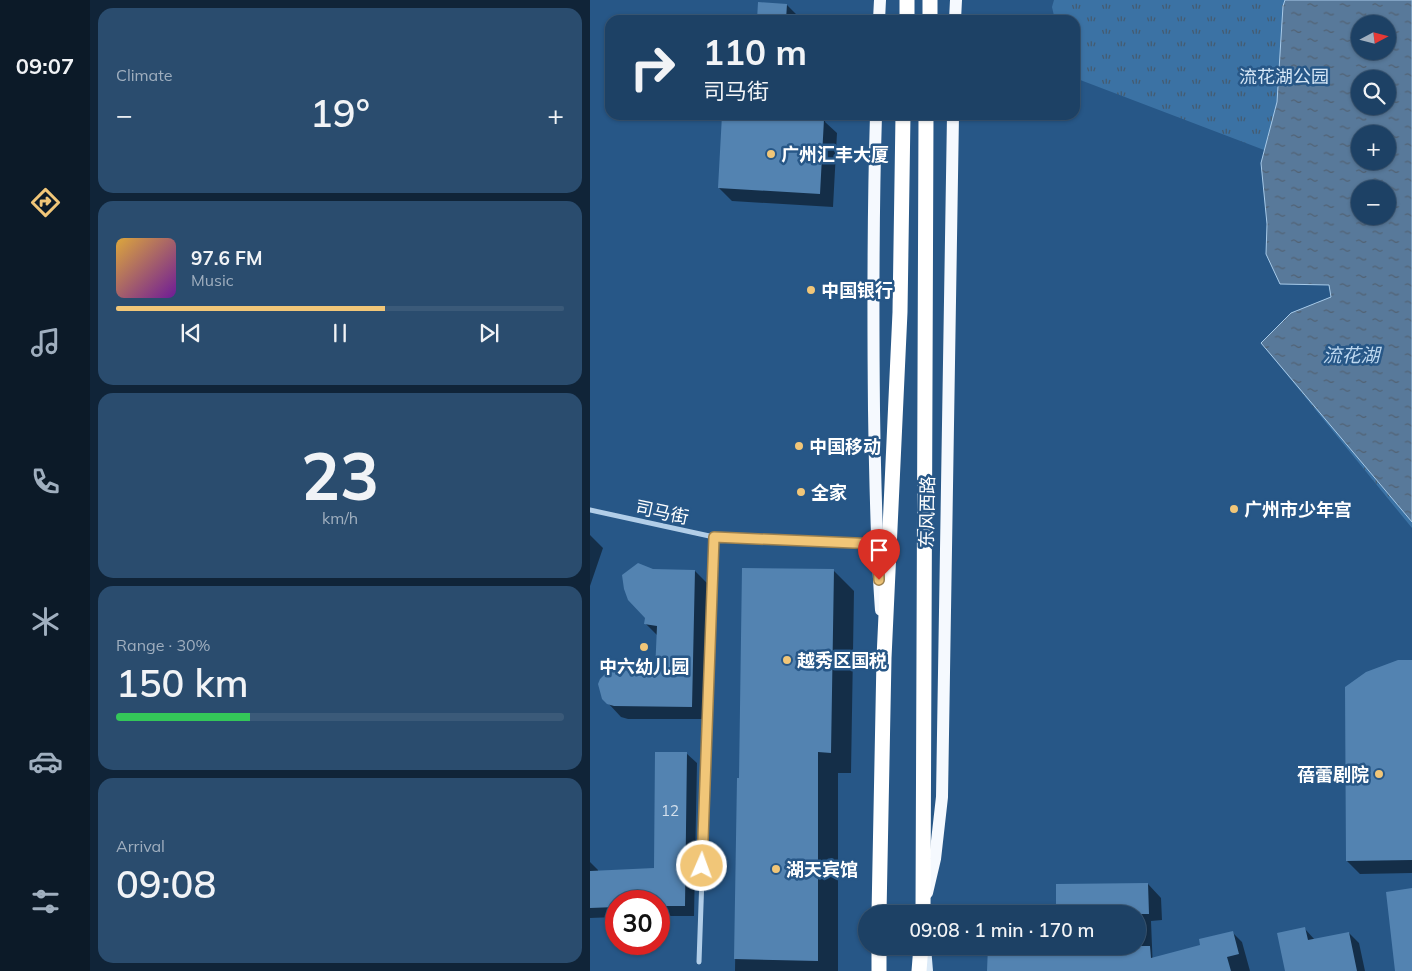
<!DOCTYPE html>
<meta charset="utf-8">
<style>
:root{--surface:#1d4165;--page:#2a4c6e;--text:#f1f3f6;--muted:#a0afbf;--line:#3b5a79;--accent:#f1c678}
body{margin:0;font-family:Mulish,"Noto Sans SC",sans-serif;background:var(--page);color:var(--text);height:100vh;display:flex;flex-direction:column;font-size:19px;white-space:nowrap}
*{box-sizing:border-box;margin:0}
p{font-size:16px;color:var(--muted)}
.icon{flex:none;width:28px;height:28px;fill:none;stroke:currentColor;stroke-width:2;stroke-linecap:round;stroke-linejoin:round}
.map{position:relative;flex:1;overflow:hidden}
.drawer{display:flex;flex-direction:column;gap:8px;padding:8px;background:#102438;width:500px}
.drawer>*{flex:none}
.top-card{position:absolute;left:15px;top:15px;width:475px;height:105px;border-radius:15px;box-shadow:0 1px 4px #0004,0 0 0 1px var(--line);background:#1d4165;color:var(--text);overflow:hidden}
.needle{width:32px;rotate:83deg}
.tools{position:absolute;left:761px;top:15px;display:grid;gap:10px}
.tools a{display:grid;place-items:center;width:45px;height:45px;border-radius:50%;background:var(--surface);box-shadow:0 1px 4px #0004,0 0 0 1px var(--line);font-size:25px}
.speed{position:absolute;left:15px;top:890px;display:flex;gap:10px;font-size:25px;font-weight:700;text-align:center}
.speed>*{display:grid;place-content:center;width:65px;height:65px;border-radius:50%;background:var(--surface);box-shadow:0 1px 4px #0004,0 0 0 1px var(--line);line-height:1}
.speed .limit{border:8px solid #d22;background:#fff;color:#111}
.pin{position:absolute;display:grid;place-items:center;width:42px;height:42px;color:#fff;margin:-51px -21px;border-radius:50% 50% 50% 0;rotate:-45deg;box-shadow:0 0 5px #0007}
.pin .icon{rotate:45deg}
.me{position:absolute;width:55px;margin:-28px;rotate:2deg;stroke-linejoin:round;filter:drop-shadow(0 0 4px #0008)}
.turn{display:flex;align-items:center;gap:18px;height:105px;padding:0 15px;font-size:22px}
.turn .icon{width:65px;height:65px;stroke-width:2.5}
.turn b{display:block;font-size:35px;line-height:42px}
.big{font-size:38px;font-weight:600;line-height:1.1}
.drawer .widget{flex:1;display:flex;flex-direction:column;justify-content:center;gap:8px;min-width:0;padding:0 18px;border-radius:15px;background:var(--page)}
.drawer .dial{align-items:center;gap:0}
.dial b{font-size:65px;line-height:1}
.song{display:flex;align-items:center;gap:15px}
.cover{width:60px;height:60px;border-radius:8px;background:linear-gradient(135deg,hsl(40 70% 55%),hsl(280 70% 35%))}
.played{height:5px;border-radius:2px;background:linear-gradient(90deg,var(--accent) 60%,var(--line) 60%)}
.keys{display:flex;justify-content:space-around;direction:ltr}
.heat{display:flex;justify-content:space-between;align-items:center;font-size:28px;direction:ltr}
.charge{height:8px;border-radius:4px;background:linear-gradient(90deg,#34c759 30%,var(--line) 0)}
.trip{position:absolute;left:268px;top:905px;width:288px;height:50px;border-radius:25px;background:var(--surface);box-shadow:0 1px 4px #0004,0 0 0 1px var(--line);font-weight:600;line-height:50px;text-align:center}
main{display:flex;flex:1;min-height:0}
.tab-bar{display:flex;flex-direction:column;width:90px;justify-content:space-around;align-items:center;background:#0c1a28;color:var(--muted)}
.tab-bar .icon{width:35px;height:35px}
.tab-bar .selected{color:var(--accent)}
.tab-bar b{font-size:22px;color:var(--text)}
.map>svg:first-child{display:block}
.grass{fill:url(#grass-tufts);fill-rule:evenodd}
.water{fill:url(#water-ripples);stroke:#a7cae9;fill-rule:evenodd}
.shadow{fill:#0007}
.building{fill:#5383b1}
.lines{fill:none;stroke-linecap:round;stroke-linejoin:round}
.street{stroke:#b2cee8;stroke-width:5}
.secondary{stroke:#dceaf7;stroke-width:10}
.primary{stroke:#f5f9fe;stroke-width:12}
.highway{stroke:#fff;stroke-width:15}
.route-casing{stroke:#9d814e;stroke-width:12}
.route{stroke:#f1c678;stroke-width:9}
.poi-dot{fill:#f1c678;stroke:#275787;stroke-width:2}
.labels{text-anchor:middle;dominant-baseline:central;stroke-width:5;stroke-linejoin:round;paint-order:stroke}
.number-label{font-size:15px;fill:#d4e0ec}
.park-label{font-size:18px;fill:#d6e7f7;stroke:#275787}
.poi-label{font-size:18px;font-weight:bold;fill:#fff;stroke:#275787;text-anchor:start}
.street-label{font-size:18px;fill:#fff;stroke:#275787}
.water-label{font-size:19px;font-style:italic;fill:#bed8f0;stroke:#275787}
</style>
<main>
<nav class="tab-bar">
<b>09:07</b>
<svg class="icon selected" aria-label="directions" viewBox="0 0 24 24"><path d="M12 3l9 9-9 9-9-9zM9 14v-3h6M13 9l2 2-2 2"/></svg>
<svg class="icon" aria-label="music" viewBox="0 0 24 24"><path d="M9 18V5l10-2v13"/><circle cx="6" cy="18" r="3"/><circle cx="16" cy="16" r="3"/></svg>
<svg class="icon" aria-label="phone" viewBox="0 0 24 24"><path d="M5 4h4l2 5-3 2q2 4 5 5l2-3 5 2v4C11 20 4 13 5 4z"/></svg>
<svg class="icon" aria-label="climate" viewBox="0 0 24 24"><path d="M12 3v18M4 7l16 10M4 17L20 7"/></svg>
<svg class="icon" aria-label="car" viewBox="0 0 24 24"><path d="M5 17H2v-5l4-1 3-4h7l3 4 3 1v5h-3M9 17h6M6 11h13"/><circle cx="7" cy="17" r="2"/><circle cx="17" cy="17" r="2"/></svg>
<svg class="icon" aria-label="filters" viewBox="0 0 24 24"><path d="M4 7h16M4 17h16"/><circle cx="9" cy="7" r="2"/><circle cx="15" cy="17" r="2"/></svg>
</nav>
<section class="drawer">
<div class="widget"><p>Climate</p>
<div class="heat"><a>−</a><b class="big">19°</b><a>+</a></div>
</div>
<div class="widget">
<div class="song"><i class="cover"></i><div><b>97.6 FM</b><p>Music</p></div></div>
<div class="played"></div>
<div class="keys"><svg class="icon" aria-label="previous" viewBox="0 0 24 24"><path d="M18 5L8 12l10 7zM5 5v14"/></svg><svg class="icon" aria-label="pause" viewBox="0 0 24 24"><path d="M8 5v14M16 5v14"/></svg><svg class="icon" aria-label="next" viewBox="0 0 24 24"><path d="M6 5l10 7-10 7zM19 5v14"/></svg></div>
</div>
<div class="widget dial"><b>23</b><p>km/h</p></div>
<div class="widget"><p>Range · 30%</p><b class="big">150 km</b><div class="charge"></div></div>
<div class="widget"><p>Arrival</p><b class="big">09:08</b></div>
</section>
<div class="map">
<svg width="822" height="971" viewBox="0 0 822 971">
<defs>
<pattern id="grass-tufts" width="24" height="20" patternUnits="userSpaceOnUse" patternTransform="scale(1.25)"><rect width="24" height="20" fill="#3b72a4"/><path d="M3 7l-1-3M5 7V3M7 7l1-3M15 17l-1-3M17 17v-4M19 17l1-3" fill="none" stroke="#455b6f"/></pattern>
<pattern id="water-ripples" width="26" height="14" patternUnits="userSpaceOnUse" patternTransform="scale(1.25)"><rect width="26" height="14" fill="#58799a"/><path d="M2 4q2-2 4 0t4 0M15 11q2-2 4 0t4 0" fill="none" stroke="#526273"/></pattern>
</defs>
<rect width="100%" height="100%" fill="#275787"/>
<path class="grass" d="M 464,0 L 822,0 L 822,528 L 671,343 L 701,313 L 741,297 L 739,285 L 690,284 L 676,254 L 682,153 L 485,78 L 485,20 L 465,20 L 462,7 ZM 770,24 L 798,24 L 798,51 L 770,51 ZM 770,79 L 798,79 L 798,106 L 770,106 ZM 770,134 L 798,134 L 798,161 L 770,161 ZM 770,189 L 798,189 L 798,216 L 770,216 Z"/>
<path class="water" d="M 695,0 L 822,0 L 822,522 L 671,343 L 701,313 L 741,297 L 739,285 L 690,284 L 676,254 L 677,224 L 671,163 L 687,102 L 693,6 ZM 770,24 L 798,24 L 798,51 L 770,51 ZM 770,79 L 798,79 L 798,106 L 770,106 ZM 770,134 L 798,134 L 798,161 L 770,161 ZM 770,189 L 798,189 L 798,216 L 770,216 Z"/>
<path class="shadow" d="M 197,5 L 210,18 L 210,20 L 168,20 Z
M 133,115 L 236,115 L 235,122 L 247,133 L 243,207 L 142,201 L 129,188 Z
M 0,535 L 13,548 L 0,586 Z
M 63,570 L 105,571 L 118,584 L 115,719 L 38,719 L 31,717 L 18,703 L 66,673 L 68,636 L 55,623 Z
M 243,570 L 264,591 L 261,773 L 248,773 L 248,971 L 145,971 L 148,779 L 150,779 Z
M 822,661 L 822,873 L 770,874 L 757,861 Z
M 96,753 L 107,763 L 104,916 L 69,916 L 69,901 L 26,901 L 26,917 L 0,918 L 0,862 L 8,870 L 8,872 L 66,869 Z
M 558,884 L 571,898 L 572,920 L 561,921 L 563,971 L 399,971 L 546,946 L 546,914 Z
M 715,929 L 725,940 L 759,933 L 769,943 L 775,971 L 696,971 Z
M 642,932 L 652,942 L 660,971 L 573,971 Z"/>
<path class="building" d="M 168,2 L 197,4 L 196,20 L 167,20 Z
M 132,115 L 165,115 L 234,119 L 230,194 L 128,188 Z
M 48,563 L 63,569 L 105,570 L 102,707 L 24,706 L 17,704 L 12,699 L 8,684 L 10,679 L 15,674 L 27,670 L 65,672 L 67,626 L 54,624 L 55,618 L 38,600 L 34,589 L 32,575 Z
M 152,568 L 244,569 L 241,753 L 228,752 L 228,961 L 144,959 L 147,778 L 149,778 Z
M 808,660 L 822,660 L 822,860 L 756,861 L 755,687 L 776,672 Z
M 65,752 L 97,752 L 95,906 L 69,906 L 69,901 L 26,901 L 26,907 L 0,908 L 0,871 L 64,868 Z
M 558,883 L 559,914 L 466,914 L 466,884 Z
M 822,888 L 822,971 L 805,971 L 796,892 Z
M 715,927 L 718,940 L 759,932 L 767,971 L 695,971 L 687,933 Z
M 643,931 L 649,954 L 637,957 L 641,971 L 397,971 L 398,946 L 560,946 L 561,958 L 610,945 L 609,939 Z"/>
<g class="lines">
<path class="street" d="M 0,510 L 124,537 L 287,544
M 109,962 L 124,537"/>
<path class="secondary" d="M 336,947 L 338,971"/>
<path class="primary" d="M 289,20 L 290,0
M 365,20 L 366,0
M 286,115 C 283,213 283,311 284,410 C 285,476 286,543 291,610
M 337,893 L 345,859 L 352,797 L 363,115"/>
<path class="highway" d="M 317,20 L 317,0
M 340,20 L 340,0
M 289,914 L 294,658 L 310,312 L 313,115
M 333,914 L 336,115
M 289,971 L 289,946
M 329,971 L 331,946"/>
</g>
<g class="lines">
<g class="route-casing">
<path id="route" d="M 112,866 L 124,537 L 288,544 L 289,580"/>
</g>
<use href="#route" class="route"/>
</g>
<g class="poi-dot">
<circle cx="181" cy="154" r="5"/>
<circle cx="221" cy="290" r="5"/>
<circle cx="209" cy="446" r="5"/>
<circle cx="211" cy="492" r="5"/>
<circle cx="644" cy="509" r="5"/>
<circle cx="54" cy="647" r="5"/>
<circle cx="197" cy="660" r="5"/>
<circle cx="789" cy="774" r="5"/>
<circle cx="186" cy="869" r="5"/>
</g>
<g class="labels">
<g class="number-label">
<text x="80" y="810">12</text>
</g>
<g class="park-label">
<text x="694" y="76">流花湖公园</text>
</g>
<g class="poi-label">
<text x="191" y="154">广州汇丰大厦</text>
<text x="231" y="290">中国银行</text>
<text x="219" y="446">中国移动</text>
<text x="221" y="492">全家</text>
<text x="654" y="509">广州市少年宫</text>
<text x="207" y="660">越秀区国税</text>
<text x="54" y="666" text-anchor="middle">中六幼儿园</text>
<text x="779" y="774" text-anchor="end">蓓蕾剧院</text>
<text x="196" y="869">湖天宾馆</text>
</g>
<g class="street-label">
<text transform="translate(72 512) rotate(12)">司马街</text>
<text transform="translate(337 512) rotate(-89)">东风西路</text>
</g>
<g class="water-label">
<text x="761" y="355">流花湖</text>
</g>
</g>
</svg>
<div class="tools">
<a><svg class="needle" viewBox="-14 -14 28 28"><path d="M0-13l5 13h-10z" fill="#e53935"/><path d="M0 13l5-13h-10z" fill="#a0afbf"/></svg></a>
<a><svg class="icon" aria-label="search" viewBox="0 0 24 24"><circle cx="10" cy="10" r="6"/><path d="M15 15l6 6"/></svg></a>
<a>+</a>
<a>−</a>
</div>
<div class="speed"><div class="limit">30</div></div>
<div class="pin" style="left:289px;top:580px;background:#d93025"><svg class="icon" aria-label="arrive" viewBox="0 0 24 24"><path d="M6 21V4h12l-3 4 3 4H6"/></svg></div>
<svg class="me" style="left:112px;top:866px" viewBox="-20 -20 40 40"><circle r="17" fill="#f1c678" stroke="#fff" stroke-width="3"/><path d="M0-11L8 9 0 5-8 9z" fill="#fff"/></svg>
<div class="trip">09:08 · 1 min · 170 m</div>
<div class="top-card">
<div class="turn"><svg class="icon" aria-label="right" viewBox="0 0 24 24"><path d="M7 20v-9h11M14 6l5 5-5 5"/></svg><div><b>110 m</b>司马街</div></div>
</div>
</div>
</main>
